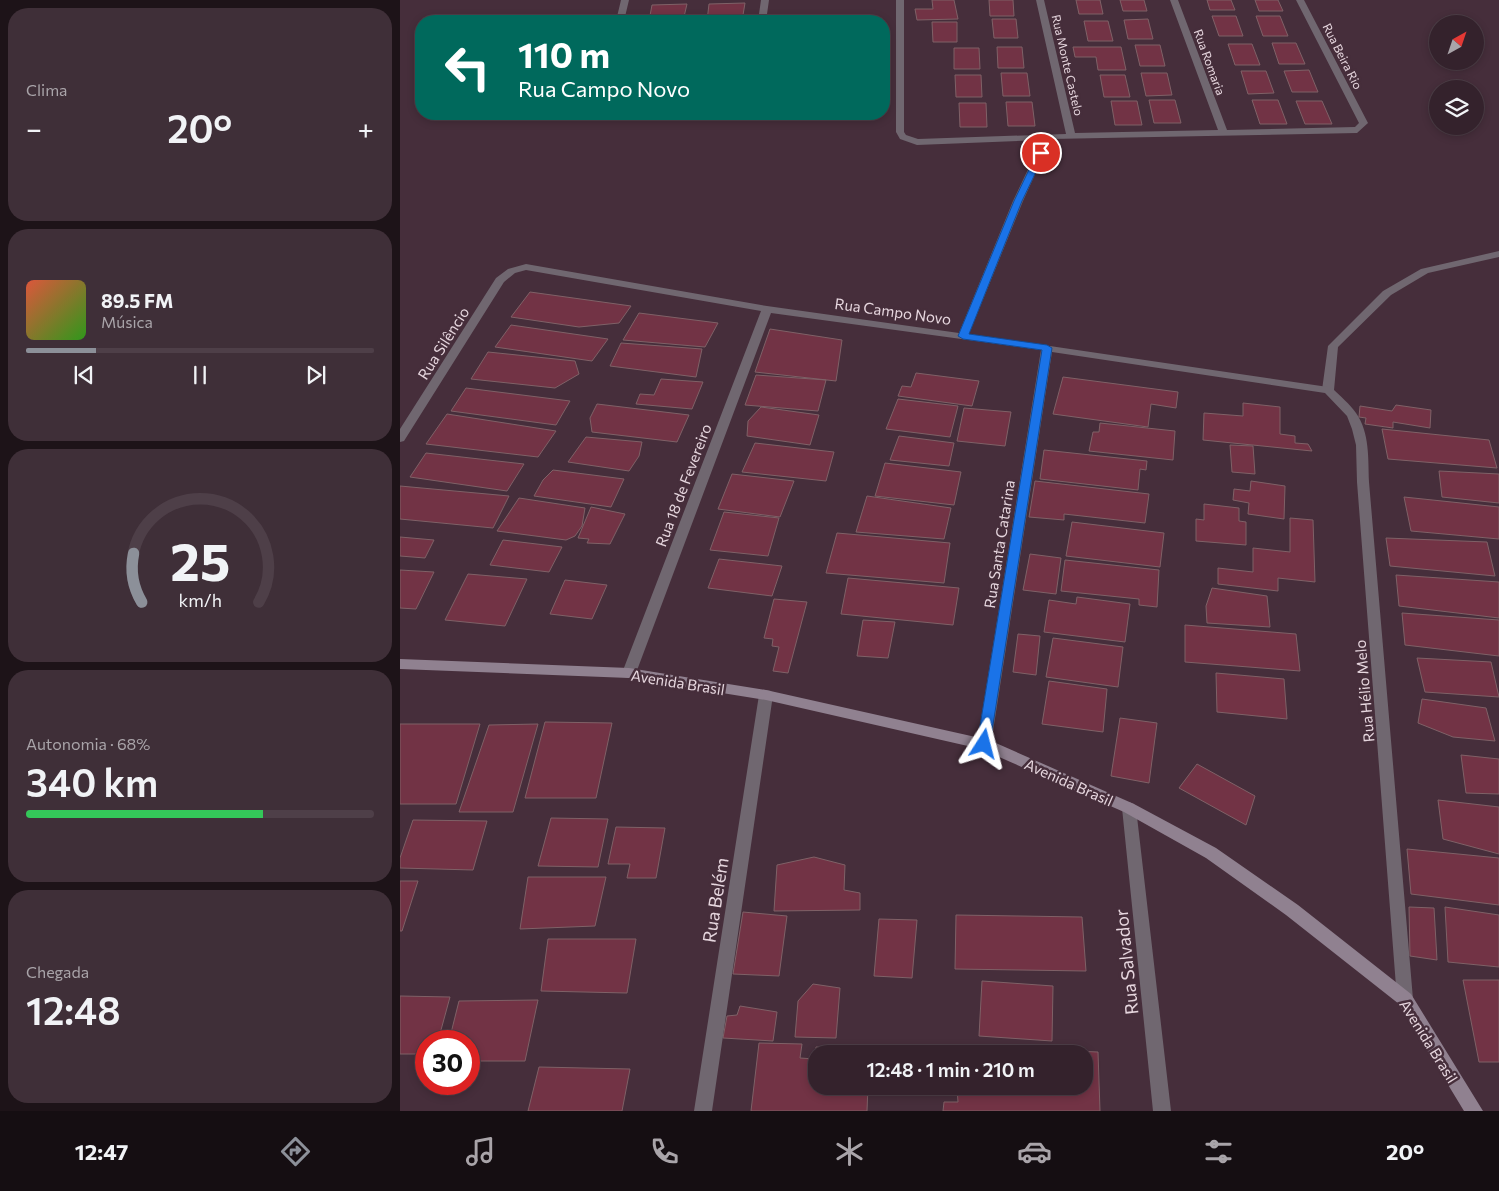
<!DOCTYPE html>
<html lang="pt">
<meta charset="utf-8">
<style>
:root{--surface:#34222c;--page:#3f2f38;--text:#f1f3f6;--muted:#a9a4a9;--line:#4e3f48;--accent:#8c9099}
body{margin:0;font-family:Commissioner,sans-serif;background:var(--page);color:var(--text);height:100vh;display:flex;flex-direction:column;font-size:19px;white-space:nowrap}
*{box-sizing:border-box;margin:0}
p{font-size:16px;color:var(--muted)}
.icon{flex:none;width:28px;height:28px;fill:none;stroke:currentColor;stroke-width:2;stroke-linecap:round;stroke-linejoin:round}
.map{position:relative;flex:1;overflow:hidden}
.details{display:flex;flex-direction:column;gap:8px;padding:8px;background:#1d1318;width:400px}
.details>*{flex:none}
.top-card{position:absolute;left:15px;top:15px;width:475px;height:105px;border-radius:20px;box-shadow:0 2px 8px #0003,0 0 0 1px var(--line);background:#00695c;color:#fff;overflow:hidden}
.needle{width:32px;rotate:40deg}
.fabs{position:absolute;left:1029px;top:15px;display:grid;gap:10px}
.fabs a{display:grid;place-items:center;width:55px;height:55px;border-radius:50%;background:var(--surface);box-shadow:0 2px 8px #0003,0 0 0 1px var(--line);font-size:25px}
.speed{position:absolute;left:15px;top:1030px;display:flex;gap:10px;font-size:25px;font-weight:700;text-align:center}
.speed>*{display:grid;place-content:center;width:65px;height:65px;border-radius:50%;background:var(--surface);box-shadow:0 2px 8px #0003,0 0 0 1px var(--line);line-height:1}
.speed .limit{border:8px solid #d22;background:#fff;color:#111}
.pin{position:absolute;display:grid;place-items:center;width:42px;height:42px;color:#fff;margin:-21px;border:2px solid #fff;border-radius:50%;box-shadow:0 1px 5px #0007}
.me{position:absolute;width:55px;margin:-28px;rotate:9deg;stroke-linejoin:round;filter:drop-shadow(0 0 4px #0008)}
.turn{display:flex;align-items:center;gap:18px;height:105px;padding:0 20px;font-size:22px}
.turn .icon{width:65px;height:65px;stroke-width:2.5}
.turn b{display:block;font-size:35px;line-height:42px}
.big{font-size:38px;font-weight:600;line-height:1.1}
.details .card{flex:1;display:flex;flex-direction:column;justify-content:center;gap:8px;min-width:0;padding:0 18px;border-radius:20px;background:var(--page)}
.details .dial{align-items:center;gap:0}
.dial svg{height:130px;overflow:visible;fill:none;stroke:var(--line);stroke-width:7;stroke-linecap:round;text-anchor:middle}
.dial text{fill:var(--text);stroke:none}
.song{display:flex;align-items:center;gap:15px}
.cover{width:60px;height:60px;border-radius:8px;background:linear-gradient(135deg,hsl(10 70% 55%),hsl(110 70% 35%))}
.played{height:5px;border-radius:2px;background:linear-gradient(90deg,var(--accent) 20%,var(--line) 20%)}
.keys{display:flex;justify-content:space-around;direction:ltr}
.heat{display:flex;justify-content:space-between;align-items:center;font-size:28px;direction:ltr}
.charge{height:8px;border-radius:4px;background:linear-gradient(90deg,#34c759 68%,var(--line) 0)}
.trip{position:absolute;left:408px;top:1045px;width:285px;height:50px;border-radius:20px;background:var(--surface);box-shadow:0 2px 8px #0003,0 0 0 1px var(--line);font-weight:600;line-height:50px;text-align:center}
.menu{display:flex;height:80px;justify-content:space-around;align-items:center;background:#150e12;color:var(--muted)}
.menu .icon{width:35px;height:35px}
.menu .on{color:var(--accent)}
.menu b{font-size:22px;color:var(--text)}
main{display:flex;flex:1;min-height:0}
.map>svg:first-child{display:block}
.building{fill:#723345;stroke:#7f6167}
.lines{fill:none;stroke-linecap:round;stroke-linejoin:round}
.lane{fill:#706770;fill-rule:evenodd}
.street{fill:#706770;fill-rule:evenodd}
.secondary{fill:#908190;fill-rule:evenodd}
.route{fill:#1a73e8;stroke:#114b97}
.labels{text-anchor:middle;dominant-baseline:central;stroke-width:5;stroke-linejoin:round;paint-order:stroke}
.far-street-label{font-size:12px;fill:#e6d6de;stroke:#462e3b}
.street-label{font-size:15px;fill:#e6d6de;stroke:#462e3b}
.near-street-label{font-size:18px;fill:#e6d6de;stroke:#462e3b}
</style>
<main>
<section class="details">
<div class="card"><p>Clima</p>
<div class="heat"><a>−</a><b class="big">20°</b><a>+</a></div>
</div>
<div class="card">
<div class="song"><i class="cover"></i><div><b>89.5 FM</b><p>Música</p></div></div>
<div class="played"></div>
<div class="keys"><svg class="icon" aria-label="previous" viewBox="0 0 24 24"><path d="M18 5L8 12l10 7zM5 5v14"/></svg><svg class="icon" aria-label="pause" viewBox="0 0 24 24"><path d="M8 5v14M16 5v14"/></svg><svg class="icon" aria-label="next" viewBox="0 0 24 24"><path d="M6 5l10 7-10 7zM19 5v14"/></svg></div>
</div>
<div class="card dial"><svg viewBox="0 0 100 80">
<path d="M14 69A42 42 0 1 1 86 69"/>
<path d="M14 69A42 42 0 0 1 9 39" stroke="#8c9099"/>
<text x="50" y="56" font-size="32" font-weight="700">25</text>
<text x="50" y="72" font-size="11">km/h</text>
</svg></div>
<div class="card"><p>Autonomia · 68%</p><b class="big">340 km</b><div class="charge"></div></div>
<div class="card"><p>Chegada</p><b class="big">12:48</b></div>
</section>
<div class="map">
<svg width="1099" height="1111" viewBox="0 0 1099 1111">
<rect width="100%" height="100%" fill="#462e3b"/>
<path class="building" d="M 532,0 L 554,0 L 558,19 L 517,20 L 515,9 L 533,9 Z
M 589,0 L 613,0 L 614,16 L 590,16 Z
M 676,0 L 700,0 L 703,14 L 679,14 Z
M 720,0 L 744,0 L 747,11 L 723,11 Z
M 807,0 L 831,0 L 835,10 L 810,10 Z
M 855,0 L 878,0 L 883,11 L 859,11 Z
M 345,3 L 342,21 L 307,21 L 309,4 Z
M 287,4 L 283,21 L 249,21 L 252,5 Z
M 812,16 L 836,16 L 843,36 L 819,36 Z
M 856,16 L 880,16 L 888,36 L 863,36 Z
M 592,19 L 616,19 L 618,38 L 594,38 Z
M 748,19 L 753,39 L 728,39 L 724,20 Z
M 684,21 L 708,21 L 713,41 L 688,41 Z
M 532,22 L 557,22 L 557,42 L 533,42 Z
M 872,43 L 896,43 L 905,64 L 879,64 Z
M 828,44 L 852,44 L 860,65 L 835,65 Z
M 735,45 L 760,45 L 765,66 L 740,66 Z
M 597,47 L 622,47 L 624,68 L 598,68 Z
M 673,47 L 721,47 L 726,70 L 698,70 L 696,57 L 675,57 Z
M 554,48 L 579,48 L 580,69 L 554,69 Z
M 909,70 L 918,92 L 892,92 L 884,71 Z
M 841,71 L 866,71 L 874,93 L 848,94 Z
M 601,73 L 627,73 L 630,96 L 603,96 Z
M 741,73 L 767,73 L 772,95 L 746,96 Z
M 555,75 L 581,75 L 582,97 L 556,97 Z
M 700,75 L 725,75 L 730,97 L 704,97 Z
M 749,100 L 775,100 L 781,123 L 754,123 Z
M 852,100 L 878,100 L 887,124 L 860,124 Z
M 711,101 L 737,101 L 742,125 L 715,125 Z
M 896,101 L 922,101 L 932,124 L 905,124 Z
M 606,102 L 632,102 L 635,126 L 608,126 Z
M 559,103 L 586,103 L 587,127 L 560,127 Z
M 130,292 L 231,306 L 219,323 L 179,327 L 111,317 Z
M 239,313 L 318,323 L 305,347 L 223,340 Z
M 111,325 L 208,339 L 192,361 L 95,347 Z
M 370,329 L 442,340 L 436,381 L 355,372 Z
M 221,343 L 302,349 L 296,377 L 210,366 Z
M 88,352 L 175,361 L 179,374 L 155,388 L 71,379 Z
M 516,373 L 579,381 L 572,406 L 498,396 L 502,386 L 511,387 Z
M 356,375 L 426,380 L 418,411 L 345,405 Z
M 663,377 L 778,392 L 776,408 L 751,404 L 748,427 L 653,414 Z
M 261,379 L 303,382 L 292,409 L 236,404 L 240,394 L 254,395 Z
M 66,388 L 170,401 L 156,425 L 51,411 Z
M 498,399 L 558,406 L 550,437 L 486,429 Z
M 843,403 L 880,407 L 880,434 L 895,436 L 895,443 L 908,444 L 912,451 L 803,440 L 804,413 L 843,416 Z
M 197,404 L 289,415 L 277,442 L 192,432 L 190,418 Z
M 996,405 L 1031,410 L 1030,428 L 993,422 L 993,428 L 965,424 L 966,418 L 959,417 L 960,406 L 992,411 Z
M 361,407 L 419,415 L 410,445 L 347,436 L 348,421 Z
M 564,408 L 611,412 L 605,446 L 557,441 Z
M 47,414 L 156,431 L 138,457 L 26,444 Z
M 700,423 L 775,431 L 773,460 L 689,451 L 693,432 L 699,432 Z
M 982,429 L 1089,440 L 1097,468 L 988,459 Z
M 499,436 L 554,443 L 549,466 L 490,460 Z
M 186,437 L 242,442 L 239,456 L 229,471 L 168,462 Z
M 355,443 L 434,452 L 426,481 L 342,472 Z
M 830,445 L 853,446 L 855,474 L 832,472 Z
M 644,450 L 747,461 L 746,470 L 740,469 L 738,490 L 640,479 Z
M 26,453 L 124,464 L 107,491 L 10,477 Z
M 485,463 L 561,472 L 554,505 L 475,496 Z
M 153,470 L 224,479 L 211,507 L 134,496 L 143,480 Z
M 1039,471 L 1099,474 L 1099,503 L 1042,497 Z
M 332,474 L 394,481 L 380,517 L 318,509 Z
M 635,481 L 749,494 L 745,523 L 664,514 L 664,520 L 629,517 Z
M 851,481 L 885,486 L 884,519 L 848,514 L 849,503 L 833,500 L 834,489 L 850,491 Z
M 0,486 L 109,496 L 93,528 L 0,519 Z
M 467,496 L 551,508 L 544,539 L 456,532 Z
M 1004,497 L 1099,507 L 1099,539 L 1011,531 Z
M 119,498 L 185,508 L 182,526 L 175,536 L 166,540 L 97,531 Z
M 804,504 L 839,508 L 839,521 L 846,522 L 846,545 L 796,541 L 796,519 L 804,520 Z
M 191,507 L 225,514 L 210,544 L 187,543 L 189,539 L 178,538 Z
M 324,512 L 379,518 L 368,556 L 310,550 Z
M 890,518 L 913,520 L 915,582 L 878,578 L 878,591 L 818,584 L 818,568 L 853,572 L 853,548 L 890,552 Z
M 672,522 L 764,533 L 760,567 L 666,556 Z
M 437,533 L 550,543 L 544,583 L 426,573 Z
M 0,537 L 34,540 L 25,558 L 0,556 Z
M 986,538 L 1087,542 L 1095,576 L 990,566 Z
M 103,540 L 162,547 L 149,572 L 90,565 Z
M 630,554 L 661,558 L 656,594 L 623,590 Z
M 319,559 L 382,566 L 372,596 L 308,588 Z
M 665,560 L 759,570 L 757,607 L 739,605 L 739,599 L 661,591 Z
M 0,570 L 34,572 L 16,609 L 0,608 Z
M 68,574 L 127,579 L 105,626 L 45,620 Z
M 996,575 L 1099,582 L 1099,618 L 999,606 Z
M 448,578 L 559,588 L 553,625 L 441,614 Z
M 165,580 L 207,585 L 192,619 L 150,614 Z
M 812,588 L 867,596 L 870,627 L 807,623 L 806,606 Z
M 677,597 L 730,604 L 725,642 L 644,632 L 649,600 L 676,604 Z
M 374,599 L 407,602 L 388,673 L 373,671 L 379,647 L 372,646 L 373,639 L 364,638 Z
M 1002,613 L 1099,620 L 1099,656 L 1005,645 Z
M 463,620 L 495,622 L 488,658 L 457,656 Z
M 785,625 L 896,634 L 900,671 L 785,662 Z
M 618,634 L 640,636 L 636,675 L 613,672 Z
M 653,638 L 723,647 L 718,687 L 646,677 Z
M 1017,658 L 1091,662 L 1099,697 L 1025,692 Z
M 816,673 L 884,679 L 887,719 L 817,712 Z
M 649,681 L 707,689 L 703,732 L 642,724 Z
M 1022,699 L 1086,708 L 1095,741 L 1053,737 L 1018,723 Z
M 720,718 L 757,723 L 749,783 L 711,776 Z
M 145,722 L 212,723 L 196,798 L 125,798 Z
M 0,724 L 80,724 L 56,804 L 0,804 Z
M 138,724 L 113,812 L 59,812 L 89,725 Z
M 1061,755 L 1099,759 L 1099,794 L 1066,793 Z
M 797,764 L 855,796 L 846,825 L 779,788 Z
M 1038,800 L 1099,807 L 1099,854 L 1043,839 Z
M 151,818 L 208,819 L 198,867 L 138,866 Z
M 13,820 L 87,821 L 73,870 L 0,868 L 0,858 Z
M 216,827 L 265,828 L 256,878 L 227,878 L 230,864 L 208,864 Z
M 1007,849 L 1099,858 L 1099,905 L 1011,894 Z
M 414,857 L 445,865 L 444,890 L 460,893 L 460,910 L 374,911 L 377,865 Z
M 128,877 L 206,877 L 195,926 L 120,929 Z
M 0,881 L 18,881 L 2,931 L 0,931 Z
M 1009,907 L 1034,908 L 1037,960 L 1010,956 Z
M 1045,907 L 1099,915 L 1099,967 L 1048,962 Z
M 343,912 L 387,916 L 379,976 L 333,974 Z
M 556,915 L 682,917 L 686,971 L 555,969 Z
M 479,919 L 517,920 L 512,978 L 474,976 Z
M 148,939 L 236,939 L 227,993 L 141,991 Z
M 1063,980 L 1099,980 L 1099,1062 L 1079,1062 Z
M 582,981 L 653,986 L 652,1041 L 579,1036 Z
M 413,984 L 440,988 L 436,1038 L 395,1037 L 398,1001 Z
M 0,996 L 50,997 L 38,1041 L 26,1041 L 26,1054 L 0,1054 Z
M 138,1000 L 125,1061 L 69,1061 L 69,1041 L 49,1041 L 59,1001 Z
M 340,1006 L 377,1012 L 373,1041 L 323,1038 L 327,1016 L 337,1015 Z
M 359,1043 L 402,1044 L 400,1058 L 415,1059 L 416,1047 L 470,1048 L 470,1054 L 416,1054 L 416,1086 L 468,1086 L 467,1111 L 351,1111 Z
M 557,1046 L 698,1052 L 700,1111 L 543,1111 L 544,1102 L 558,1102 L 557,1089 L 578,1088 L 578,1086 L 684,1086 L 684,1054 L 557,1054 Z
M 139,1067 L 230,1069 L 222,1111 L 128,1111 Z"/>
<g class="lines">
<path class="lane" d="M 1099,251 L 1099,257 L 1028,273 L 991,295 L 938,347 L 934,390 L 932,392 L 924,392 L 922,390 L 928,346 L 983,291 L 1021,269 Z"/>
<path class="street" d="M 221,0 L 229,0 L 224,21 L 216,21 Z
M 361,0 L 369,0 L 366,21 L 358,21 Z
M 496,0 L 504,0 L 504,132 L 506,135 L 518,139 L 666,134 L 636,0 L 644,0 L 675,133 L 818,130 L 770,0 L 778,0 L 827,130 L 955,127 L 959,123 L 896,0 L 904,0 L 968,123 L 957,133 L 651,139 L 623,201 L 569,334 L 928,387 L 932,388 C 940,396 950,404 956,413 C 970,433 968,459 969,482 L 1013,999 L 1011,1004 L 1005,1007 L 999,1004 L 997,999 L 957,482 L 956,445 L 952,429 L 947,416 L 925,393 L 652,352 L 591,744 L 589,748 L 584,750 L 579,748 L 577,744 L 641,350 L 371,313 L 236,673 L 234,677 L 229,678 L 224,677 L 222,673 L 361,311 L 126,270 L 115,273 L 104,282 L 4,441 L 0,442 L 0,429 L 96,278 L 108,269 L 126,264 L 367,306 L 559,333 L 613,201 L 642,140 L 517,145 L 500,139 L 496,132 Z
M 366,690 L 371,691 L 373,695 L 312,1111 L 294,1111 L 359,695 L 361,691 Z
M 729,802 L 734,804 L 736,808 L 771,1111 L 753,1111 L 722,808 L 724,804 Z"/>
<path class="secondary" d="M 0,659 L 229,668 L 366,690 L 589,740 L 734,804 L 816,848 L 898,905 L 1011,994 L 1083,1111 L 1064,1111 L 999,1004 L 886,915 L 806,858 L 724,812 L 581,749 L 366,700 L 229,678 L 0,669 Z"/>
</g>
<path class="route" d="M 641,150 L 645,153 L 622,201 L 569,334 L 647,345 L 652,348 L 590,744 L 588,748 L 584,750 L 579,748 L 577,744 L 642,350 L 563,339 L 558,336 L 614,201 L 637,153 Z"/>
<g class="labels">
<g class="far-street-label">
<text transform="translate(943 56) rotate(63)">Rua Beira Rio</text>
<text transform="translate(810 62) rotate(70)">Rua Romaria</text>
<text transform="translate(668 65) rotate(77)">Rua Monte Castelo</text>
</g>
<g class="street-label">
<text transform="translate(493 311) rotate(8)">Rua Campo Novo</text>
<text transform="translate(43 343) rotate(-58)">Rua Silêncio</text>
<text transform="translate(283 485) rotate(-69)">Rua 18 de Fevereiro</text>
<text transform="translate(599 544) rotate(-81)">Rua Santa Catarina</text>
<text transform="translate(278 682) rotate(9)">Avenida Brasil</text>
<text transform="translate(964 691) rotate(-95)">Rua Hélio Melo</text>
<text transform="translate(669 782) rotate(24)">Avenida Brasil</text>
<text transform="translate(1029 1041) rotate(58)">Avenida Brasil</text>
</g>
<g class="near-street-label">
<text transform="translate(315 900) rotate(-81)">Rua Belém</text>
<text transform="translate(726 962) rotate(-96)">Rua Salvador</text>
</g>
</g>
</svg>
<div class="fabs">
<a><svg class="needle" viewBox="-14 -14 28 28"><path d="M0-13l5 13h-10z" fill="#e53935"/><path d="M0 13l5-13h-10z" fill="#a9a4a9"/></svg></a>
<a><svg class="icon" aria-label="layers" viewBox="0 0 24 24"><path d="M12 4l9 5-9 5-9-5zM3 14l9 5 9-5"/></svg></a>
</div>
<div class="speed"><div class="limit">30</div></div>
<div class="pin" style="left:641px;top:153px;background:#d93025"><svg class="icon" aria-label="arrive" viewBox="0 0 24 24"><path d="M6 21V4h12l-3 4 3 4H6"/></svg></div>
<svg class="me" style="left:584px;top:744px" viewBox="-20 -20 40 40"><path d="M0-17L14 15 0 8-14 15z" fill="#1a73e8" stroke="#fff" stroke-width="4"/></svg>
<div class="trip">12:48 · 1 min · 210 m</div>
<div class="top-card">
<div class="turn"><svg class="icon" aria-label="left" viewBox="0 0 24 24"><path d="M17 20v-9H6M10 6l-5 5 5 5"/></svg><div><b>110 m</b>Rua Campo Novo</div></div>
</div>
</div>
</main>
<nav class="menu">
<b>12:47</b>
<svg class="icon on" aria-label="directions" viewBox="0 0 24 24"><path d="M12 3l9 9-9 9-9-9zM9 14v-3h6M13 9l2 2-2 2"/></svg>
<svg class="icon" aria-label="music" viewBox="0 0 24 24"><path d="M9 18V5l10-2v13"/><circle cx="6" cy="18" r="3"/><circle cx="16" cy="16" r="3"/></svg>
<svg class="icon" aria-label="phone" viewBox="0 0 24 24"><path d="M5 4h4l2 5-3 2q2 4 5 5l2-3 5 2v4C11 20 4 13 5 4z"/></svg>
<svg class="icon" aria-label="climate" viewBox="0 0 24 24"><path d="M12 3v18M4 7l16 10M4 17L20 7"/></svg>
<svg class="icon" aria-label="car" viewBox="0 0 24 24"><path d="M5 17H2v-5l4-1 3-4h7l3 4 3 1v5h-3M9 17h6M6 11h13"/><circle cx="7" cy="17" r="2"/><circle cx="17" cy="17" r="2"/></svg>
<svg class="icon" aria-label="filters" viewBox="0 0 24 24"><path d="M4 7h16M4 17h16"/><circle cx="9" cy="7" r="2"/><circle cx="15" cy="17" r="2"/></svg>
<b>20°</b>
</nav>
